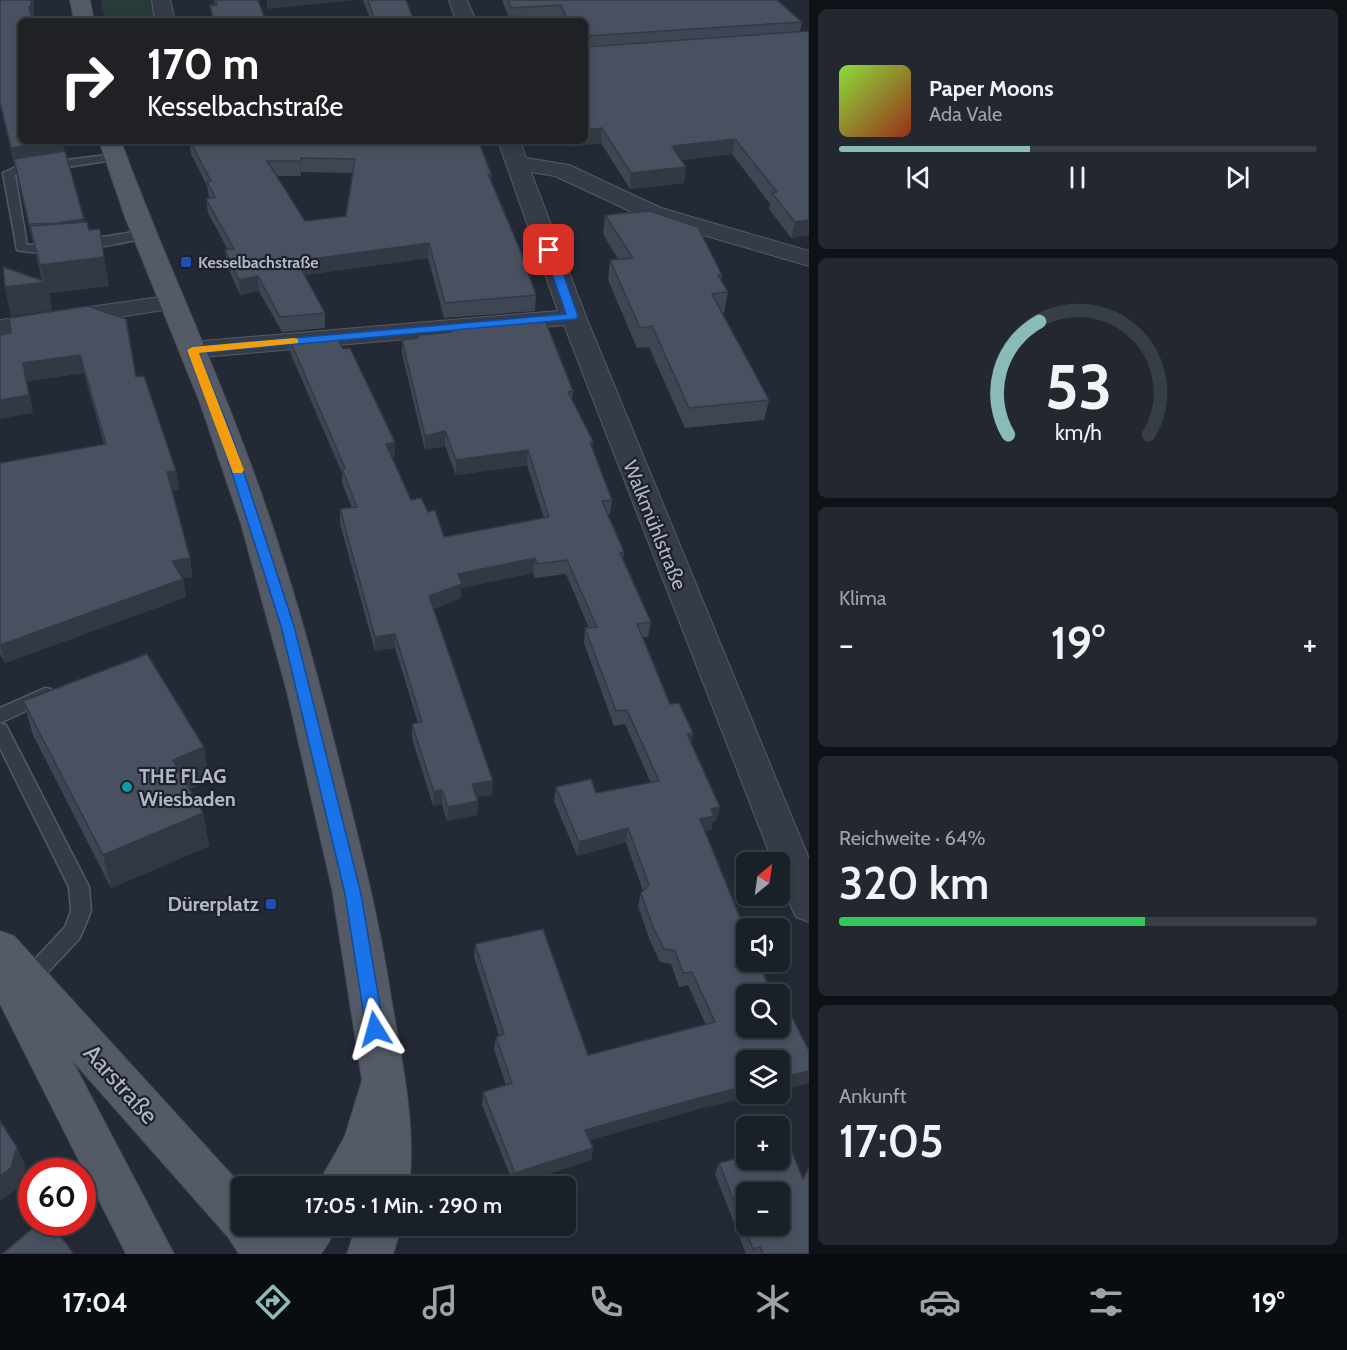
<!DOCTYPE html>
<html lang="de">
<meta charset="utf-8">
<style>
:root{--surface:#1a2028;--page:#232830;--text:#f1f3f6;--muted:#9fa3a8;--line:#383e45;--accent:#8bbbb9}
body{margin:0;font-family:Cabin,sans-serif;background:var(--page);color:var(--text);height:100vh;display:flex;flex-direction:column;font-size:22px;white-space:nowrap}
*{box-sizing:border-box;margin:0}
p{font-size:20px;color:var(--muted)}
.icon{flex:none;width:33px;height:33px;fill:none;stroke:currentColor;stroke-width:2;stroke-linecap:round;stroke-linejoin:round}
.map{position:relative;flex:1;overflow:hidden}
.details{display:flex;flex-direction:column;gap:9px;padding:9px;background:#0e1216;width:538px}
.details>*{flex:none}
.guide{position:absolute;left:18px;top:18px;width:570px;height:126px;border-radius:9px;box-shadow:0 3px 9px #0003,0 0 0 2px var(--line);background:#202124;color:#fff;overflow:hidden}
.needle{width:39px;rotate:29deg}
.fabs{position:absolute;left:736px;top:852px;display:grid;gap:12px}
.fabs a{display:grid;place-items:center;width:54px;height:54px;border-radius:9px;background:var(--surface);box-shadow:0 3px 9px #0003,0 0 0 2px var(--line);font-size:30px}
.speed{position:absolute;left:18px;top:1158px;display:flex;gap:12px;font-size:30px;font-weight:700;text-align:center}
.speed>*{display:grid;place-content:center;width:78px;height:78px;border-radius:50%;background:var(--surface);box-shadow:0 3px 9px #0003,0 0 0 2px var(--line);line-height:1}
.speed .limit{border:9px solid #d22;background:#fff;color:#111}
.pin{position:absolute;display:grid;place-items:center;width:51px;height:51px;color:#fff;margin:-26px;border-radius:12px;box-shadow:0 3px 9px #0006}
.me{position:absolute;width:66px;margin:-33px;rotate:352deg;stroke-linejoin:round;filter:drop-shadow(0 0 4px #0008)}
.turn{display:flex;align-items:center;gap:21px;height:126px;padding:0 30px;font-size:27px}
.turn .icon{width:78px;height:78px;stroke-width:2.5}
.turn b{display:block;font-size:42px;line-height:51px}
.big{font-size:45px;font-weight:600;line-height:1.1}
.details .tile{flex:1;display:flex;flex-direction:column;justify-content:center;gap:9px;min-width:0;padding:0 21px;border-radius:9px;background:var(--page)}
.details .dial{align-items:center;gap:0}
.dial svg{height:156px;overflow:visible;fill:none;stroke:var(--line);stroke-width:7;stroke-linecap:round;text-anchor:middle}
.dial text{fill:var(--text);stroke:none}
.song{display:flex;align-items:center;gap:18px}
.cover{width:72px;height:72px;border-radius:9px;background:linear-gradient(135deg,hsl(90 70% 55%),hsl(10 70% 35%))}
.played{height:6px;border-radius:3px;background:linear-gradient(90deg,var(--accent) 40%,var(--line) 40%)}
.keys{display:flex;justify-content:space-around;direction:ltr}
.heat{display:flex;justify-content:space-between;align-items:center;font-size:33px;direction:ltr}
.charge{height:9px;border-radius:4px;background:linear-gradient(90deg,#34c759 64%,var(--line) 0)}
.trip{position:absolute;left:231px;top:1176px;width:345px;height:60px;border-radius:9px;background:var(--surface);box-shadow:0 3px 9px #0003,0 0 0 2px var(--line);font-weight:600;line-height:60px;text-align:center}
.tabs{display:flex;height:96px;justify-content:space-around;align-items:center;background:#0a0d10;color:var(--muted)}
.tabs .icon{width:42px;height:42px}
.tabs .on{color:var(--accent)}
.tabs b{font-size:27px;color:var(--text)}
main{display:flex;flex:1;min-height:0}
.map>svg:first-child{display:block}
.green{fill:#293a3b}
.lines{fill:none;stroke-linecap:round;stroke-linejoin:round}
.service-casing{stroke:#545a65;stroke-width:3}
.minor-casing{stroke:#545a65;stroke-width:2}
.primary-casing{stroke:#3f4550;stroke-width:2}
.service{fill:#363c47;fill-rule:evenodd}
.minor{fill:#363c47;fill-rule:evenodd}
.primary{fill:#545b67;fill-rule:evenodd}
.wall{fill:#3f4653;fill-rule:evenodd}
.shaded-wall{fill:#333943}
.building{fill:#495160;stroke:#333943;stroke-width:1.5;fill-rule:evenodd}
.route{fill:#1a73e8;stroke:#114b97;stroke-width:1.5}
.slow{fill:#f59e0b}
.transit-dot{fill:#1a4fb4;stroke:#1c212b;stroke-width:2}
.culture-dot{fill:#0f9aa8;stroke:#1c212b;stroke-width:2}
.labels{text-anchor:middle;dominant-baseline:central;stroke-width:4.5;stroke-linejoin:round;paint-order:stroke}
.far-poi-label{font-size:16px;font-weight:bold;fill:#b1b7c3;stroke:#1c212b;text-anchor:start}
.street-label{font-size:20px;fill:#b1b7c3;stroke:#1c212b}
.poi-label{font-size:20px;font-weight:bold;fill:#b1b7c3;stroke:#1c212b;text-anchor:start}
.near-street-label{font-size:24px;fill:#b1b7c3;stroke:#1c212b}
</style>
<main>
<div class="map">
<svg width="809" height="1254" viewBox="0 0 809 1254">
<rect width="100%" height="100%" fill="#232a36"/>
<path class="green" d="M 101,0 L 152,0 L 156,21 L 105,21 Z"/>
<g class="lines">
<g class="service-casing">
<path id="service" d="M 115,154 L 121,157 L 119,159 L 15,175 L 27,245 L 61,244 L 145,230 L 151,234 L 149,237 C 114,245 52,258 17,250 L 3,173 L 18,166 Z
M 45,688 L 51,689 L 54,694 L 51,699 L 0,723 L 0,708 Z
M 0,723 L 6,725 L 89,887 L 91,911 L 80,938 L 34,987 L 27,990 L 20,987 L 17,981 L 20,975 L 65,927 L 71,911 L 69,887 L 0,748 Z"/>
</g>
<g class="minor-casing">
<path id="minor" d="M 152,0 L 170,0 L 175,21 L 155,21 Z
M 449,0 L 467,0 L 476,21 L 456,21 Z
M 498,141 L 520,141 L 526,158 L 569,165 L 661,208 L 809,251 L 809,266 L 645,218 L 555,176 L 531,172 L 586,317 L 809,859 L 809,922 L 796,917 C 787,899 780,883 780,862 L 773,862 L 564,325 L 192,358 L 183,355 L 179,350 L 183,345 L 192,342 L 558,311 Z
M 173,295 L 182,297 L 185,302 L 182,307 L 0,336 L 0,320 Z"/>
</g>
<g class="primary-casing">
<path id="primary" d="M 70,0 L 90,0 L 94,21 L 74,21 Z
M 99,141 L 121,141 C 158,243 204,340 242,441 C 284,550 315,663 343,777 C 361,848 379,919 390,991 C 400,1055 417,1121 409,1186 L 317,1186 L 345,1136 L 362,1080 L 332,889 L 287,692 L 241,524 L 200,403 L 125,217 Z
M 0,931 L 14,936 L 242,1186 L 242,1226 L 275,1226 L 281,1232 L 285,1226 L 336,1226 L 329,1242 L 321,1254 L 239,1254 L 228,1237 L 72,1060 L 174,1254 L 126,1254 L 0,1004 Z
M 356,1226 L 402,1226 L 393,1254 L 347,1254 Z"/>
</g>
<use href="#service" class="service"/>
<use href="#minor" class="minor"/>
<use href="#primary" class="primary"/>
</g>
<path class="wall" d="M 0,0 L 34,0 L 34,21 L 21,21 L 21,141 L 62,141 L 64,151 L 85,223 L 109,286 L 49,293 L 52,310 L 11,316 L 5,287 L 42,280 L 0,105 Z
M 214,0 L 258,0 L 266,21 L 212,21 L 210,5 L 215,5 Z
M 363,0 L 406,0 L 414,21 L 371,21 Z
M 502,0 L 777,0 L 802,22 L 800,31 L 809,31 L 809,235 L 791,238 L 769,209 L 770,204 L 732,154 L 681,160 L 686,167 L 684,183 L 630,189 L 601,143 L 566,147 L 563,141 L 585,141 L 585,21 L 561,21 L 560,20 L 510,21 Z
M 189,141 L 461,141 L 462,144 L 491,174 L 491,179 L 536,295 L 535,311 L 444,318 L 428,258 L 304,275 L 325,313 L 325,328 L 282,332 L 259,291 L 240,295 L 227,265 L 225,250 L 228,250 L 208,213 L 206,199 L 209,198 L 207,186 L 191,154 ZM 301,172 L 352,173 L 346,216 L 305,221 L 276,176 L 301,176 Z
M 605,215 L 722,275 L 721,280 L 728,292 L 724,313 L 722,313 L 769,400 L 764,420 L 685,428 L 649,347 L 637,348 L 608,280 L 610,260 L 618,259 L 603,234 Z
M 450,323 L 573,391 L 572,399 L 593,441 L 592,446 L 612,500 L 610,514 L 608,514 L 624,552 L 623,558 L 651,622 L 648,637 L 643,637 L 670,704 L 693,733 L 691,743 L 720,807 L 716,821 L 713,822 L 711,830 L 705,831 L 809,1083 L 780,1090 L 780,1060 L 695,1110 L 590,1140 L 593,1148 L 591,1160 L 514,1185 L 482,1105 L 483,1092 L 506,1085 L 494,1049 L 496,1037 L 499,1036 L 474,957 L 475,944 L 588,1055 L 706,1025 L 688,985 L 679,987 L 671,964 L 660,962 L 650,941 L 638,906 L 641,893 L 643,891 L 626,842 L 577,856 L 554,801 L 556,787 L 596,793 L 651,783 L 625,724 L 614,726 L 584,643 L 585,628 L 589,628 L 566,574 L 535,578 L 533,573 L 461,588 L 461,598 L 433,609 L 492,795 L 477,797 L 478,801 L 477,815 L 447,821 L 442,804 L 433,806 L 412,738 L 412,724 L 418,723 L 395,648 L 375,651 L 340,524 L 340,509 L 352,508 L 342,483 L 342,473 L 290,352 L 289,338 L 395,456 L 392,457 L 411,500 L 428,512 L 444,537 L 544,518 L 527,465 L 456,475 L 445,446 L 425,450 L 402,354 L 402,340 L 418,339 L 418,335 L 449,332 Z
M 11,333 L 136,377 L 176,471 L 179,489 L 172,491 L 190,558 L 192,577 L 183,578 L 186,597 L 5,663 L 0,654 L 0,463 L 104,444 L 84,373 L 27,381 L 33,413 Z
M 23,701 L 204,747 L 209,781 L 189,789 L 203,813 L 209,846 L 111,888 L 33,735 Z
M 719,1163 L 803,1179 L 809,1254 L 746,1254 L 715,1174 Z"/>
<path class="shaded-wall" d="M 31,0 L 34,0 L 34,21 L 31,21 L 29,7 Z
M 267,0 L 356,0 L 267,9 Z
M 602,128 L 601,143 L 566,147 L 567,141 L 585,141 L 585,130 Z
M 735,139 L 732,154 L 669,161 L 672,146 Z
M 62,141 L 65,158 L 15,165 L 11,148 Z
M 301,158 L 301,176 L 300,161 Z
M 686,167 L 684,183 L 630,189 L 631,173 Z
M 84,219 L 88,237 L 61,242 L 57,223 Z
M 809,220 L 809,235 L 791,238 L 795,222 Z
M 429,243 L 428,258 L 298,276 L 297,261 Z
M 104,257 L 109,286 L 49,293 L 52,310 L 11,316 L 5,287 L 43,282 L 40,265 Z
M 258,276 L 259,291 L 240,295 L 239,280 Z
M 80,355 L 84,373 L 27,381 L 33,413 L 0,419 L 0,400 L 23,363 Z
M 445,431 L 445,446 L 425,450 L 425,436 Z
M 395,442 L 395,456 L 386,458 L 386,444 Z
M 528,450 L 527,465 L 456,475 L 456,460 Z
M 176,471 L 179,489 L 170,491 L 167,472 Z
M 190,558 L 192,577 L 175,580 L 172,561 Z
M 535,558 L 533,573 L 461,588 L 461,598 L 429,611 L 429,596 L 458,574 Z
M 183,579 L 186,597 L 5,663 L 0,645 Z
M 395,634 L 395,648 L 375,651 L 375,637 Z
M 693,733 L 690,747 L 687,734 Z
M 204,747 L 209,781 L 179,794 L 173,760 Z
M 493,781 L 492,795 L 472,798 L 472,784 Z
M 442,790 L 442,804 L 433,806 L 434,792 Z
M 478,801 L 477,815 L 447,821 L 448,807 Z
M 720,807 L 716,821 L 713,822 L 711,830 L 696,833 L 700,819 L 711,809 Z
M 203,813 L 209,846 L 111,888 L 103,855 Z
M 628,828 L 626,842 L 577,856 L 579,842 Z
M 809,1071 L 809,1083 L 780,1090 L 780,1078 Z
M 747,1086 L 747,1094 L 764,1094 L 695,1110 L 583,1142 L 585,1130 L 699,1098 Z
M 17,1147 L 26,1167 L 20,1187 L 0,1201 L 0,1176 Z
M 593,1148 L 591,1160 L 514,1185 L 515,1173 Z"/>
<path class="building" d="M 0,0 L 31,0 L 31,6 L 29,7 L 32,21 L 21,21 L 21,141 L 61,141 L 11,148 L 0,102 Z
M 216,0 L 258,0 L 266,21 L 214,21 L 210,5 L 217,5 Z
M 368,0 L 406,0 L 414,21 L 375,21 Z
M 508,0 L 777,0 L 802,22 L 586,36 L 585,41 L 585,21 L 568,21 L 561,5 L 511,8 Z
M 809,31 L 809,220 L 795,222 L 772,193 L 777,192 L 735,139 L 672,146 L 686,167 L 631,173 L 602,128 L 585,130 L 585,66 L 587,66 L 585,62 L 585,45 L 586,47 Z
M 190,141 L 461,141 L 462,144 L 479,142 L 491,174 L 488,174 L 521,252 L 536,295 L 445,303 L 429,243 L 297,261 L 325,313 L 280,317 L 258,276 L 239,280 L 225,250 L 234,249 L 206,199 L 215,197 L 207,182 L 211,181 ZM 301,158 L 355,159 L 346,216 L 305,221 L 267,161 L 300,161 Z
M 65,151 L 84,219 L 57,223 L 29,224 L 14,159 Z
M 650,211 L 698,227 L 722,275 L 718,275 L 728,292 L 712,294 L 769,400 L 689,408 L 652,326 L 640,328 L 610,260 L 633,258 L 605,215 Z
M 87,222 L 89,230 L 100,229 L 104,257 L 40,265 L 30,226 Z
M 3,267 L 47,282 L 5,287 Z
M 88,306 L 126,319 L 136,377 L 144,376 L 176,471 L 167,472 L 190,558 L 172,561 L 183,579 L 0,645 L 0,463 L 106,444 L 80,355 L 23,363 L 29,395 L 0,400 L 0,335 L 11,333 L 9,318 Z
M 543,315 L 573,391 L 568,392 L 593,441 L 590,442 L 612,500 L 602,501 L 624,552 L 620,553 L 651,622 L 637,624 L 670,704 L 679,703 L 693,733 L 687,734 L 720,807 L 711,809 L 714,816 L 700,819 L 747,935 L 747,962 L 758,962 L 772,994 L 747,994 L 747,1028 L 780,1028 L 780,999 L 783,999 L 809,1051 L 809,1071 L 780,1078 L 780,1060 L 747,1060 L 747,1086 L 699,1098 L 585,1130 L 593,1148 L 515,1173 L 483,1092 L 512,1083 L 496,1037 L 504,1034 L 475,944 L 543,929 L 588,1055 L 715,1022 L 692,972 L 683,973 L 675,951 L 664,949 L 653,927 L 641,893 L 649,885 L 628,828 L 579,842 L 556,787 L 591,779 L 596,793 L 659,781 L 627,710 L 616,711 L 585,628 L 597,627 L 567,560 L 537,564 L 535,558 L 458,574 L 462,584 L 429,596 L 493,781 L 472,784 L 478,801 L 448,807 L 442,790 L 434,792 L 412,724 L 422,722 L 395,634 L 375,637 L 340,509 L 357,507 L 342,469 L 345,468 L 289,338 L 335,334 L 343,349 L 350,348 L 395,442 L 386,444 L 411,500 L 421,498 L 428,512 L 435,510 L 444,537 L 549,517 L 528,450 L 456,460 L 445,431 L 425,436 L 402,340 L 418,338 L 418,335 L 452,332 L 450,323 Z
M 147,654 L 204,747 L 173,760 L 203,813 L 103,855 L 23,701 Z
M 0,1121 L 17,1147 L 11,1168 L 0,1176 Z
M 787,1140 L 803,1179 L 809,1167 L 809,1254 L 763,1254 L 760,1247 L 753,1249 L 719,1163 L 747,1156 L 747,1160 L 780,1160 L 780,1142 ZM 747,1192 L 780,1192 L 780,1226 L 747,1226 Z
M 40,1222 L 50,1222 L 73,1253 L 72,1254 L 2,1254 Z"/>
<path class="route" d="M 549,247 L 555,250 L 578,316 L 576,319 L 199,353 L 234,442 L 294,626 L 361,894 L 384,1029 L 381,1035 L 375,1037 L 369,1035 L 366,1029 L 345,894 L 281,626 L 222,442 L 187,350 L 192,347 L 566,314 L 544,250 Z"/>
<path class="slow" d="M 294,338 L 298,339 L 298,343 L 199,353 L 244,470 L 242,473 L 233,473 L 187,350 L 192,347 Z"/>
<g class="transit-dot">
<rect x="180" y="256" width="12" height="12" rx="3"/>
<rect x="265" y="898" width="12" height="12" rx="3"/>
</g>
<circle class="culture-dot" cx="127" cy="787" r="6"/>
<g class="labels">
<g class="far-poi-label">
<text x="198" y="262">Kesselbachstraße</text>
</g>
<g class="street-label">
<text transform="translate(655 525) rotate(68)">Walkmühlstraße</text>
</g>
<g class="poi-label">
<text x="139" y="776">THE FLAG<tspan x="139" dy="23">Wiesbaden</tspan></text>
<text x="259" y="904" text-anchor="end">Dürerplatz</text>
</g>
<g class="near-street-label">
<text transform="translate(121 1084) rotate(48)">Aarstraße</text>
</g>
</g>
</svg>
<div class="fabs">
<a><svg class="needle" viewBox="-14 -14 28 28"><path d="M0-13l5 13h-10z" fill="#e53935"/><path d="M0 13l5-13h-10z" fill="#9fa3a8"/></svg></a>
<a><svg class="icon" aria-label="sound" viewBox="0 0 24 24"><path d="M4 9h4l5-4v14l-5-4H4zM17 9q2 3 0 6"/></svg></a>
<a><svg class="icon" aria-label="search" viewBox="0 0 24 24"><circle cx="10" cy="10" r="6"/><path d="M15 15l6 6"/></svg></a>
<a><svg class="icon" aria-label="layers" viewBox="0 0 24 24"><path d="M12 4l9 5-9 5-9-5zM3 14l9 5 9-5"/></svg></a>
<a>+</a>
<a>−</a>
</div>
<div class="speed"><div class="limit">60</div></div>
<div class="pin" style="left:549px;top:250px;background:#d93025"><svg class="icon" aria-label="arrive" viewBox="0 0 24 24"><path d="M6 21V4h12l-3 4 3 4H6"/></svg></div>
<svg class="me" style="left:375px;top:1029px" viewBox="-20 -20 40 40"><path d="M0-17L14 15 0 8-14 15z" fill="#1a73e8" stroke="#fff" stroke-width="4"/></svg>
<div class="trip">17:05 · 1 Min. · 290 m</div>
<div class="guide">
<div class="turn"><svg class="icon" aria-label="right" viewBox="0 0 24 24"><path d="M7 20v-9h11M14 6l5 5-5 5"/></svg><div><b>170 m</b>Kesselbachstraße</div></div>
</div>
</div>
<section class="details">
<div class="tile">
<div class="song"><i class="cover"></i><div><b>Paper Moons</b><p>Ada Vale</p></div></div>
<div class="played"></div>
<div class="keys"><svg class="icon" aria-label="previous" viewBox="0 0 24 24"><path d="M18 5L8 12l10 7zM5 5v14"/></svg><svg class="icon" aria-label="pause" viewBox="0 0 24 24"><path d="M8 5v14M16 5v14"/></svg><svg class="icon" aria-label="next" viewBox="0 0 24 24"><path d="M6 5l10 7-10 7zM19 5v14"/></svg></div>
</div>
<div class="tile dial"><svg viewBox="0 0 100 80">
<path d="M14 69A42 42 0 1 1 86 69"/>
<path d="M14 69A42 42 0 0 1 30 11" stroke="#8bbbb9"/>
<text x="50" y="56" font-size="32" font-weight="700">53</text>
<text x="50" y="72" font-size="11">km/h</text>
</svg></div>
<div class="tile"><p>Klima</p>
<div class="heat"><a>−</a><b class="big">19°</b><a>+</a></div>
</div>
<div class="tile"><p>Reichweite · 64%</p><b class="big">320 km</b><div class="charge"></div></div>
<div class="tile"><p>Ankunft</p><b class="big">17:05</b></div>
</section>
</main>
<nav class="tabs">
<b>17:04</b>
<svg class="icon on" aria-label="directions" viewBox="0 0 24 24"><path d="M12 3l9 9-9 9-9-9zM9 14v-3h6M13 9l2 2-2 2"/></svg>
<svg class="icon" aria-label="music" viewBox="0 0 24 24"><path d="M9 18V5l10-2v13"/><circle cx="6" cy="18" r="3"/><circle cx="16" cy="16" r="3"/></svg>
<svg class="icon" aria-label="phone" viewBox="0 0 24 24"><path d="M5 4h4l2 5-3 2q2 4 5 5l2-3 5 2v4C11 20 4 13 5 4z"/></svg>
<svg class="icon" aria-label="climate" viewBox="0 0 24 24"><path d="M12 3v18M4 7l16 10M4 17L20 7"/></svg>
<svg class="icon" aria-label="car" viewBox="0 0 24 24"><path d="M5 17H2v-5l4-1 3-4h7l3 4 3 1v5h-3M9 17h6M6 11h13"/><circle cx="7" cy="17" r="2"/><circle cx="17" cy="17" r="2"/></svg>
<svg class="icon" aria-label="filters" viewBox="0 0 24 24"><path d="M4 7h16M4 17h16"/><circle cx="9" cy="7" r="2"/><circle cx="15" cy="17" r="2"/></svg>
<b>19°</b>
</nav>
